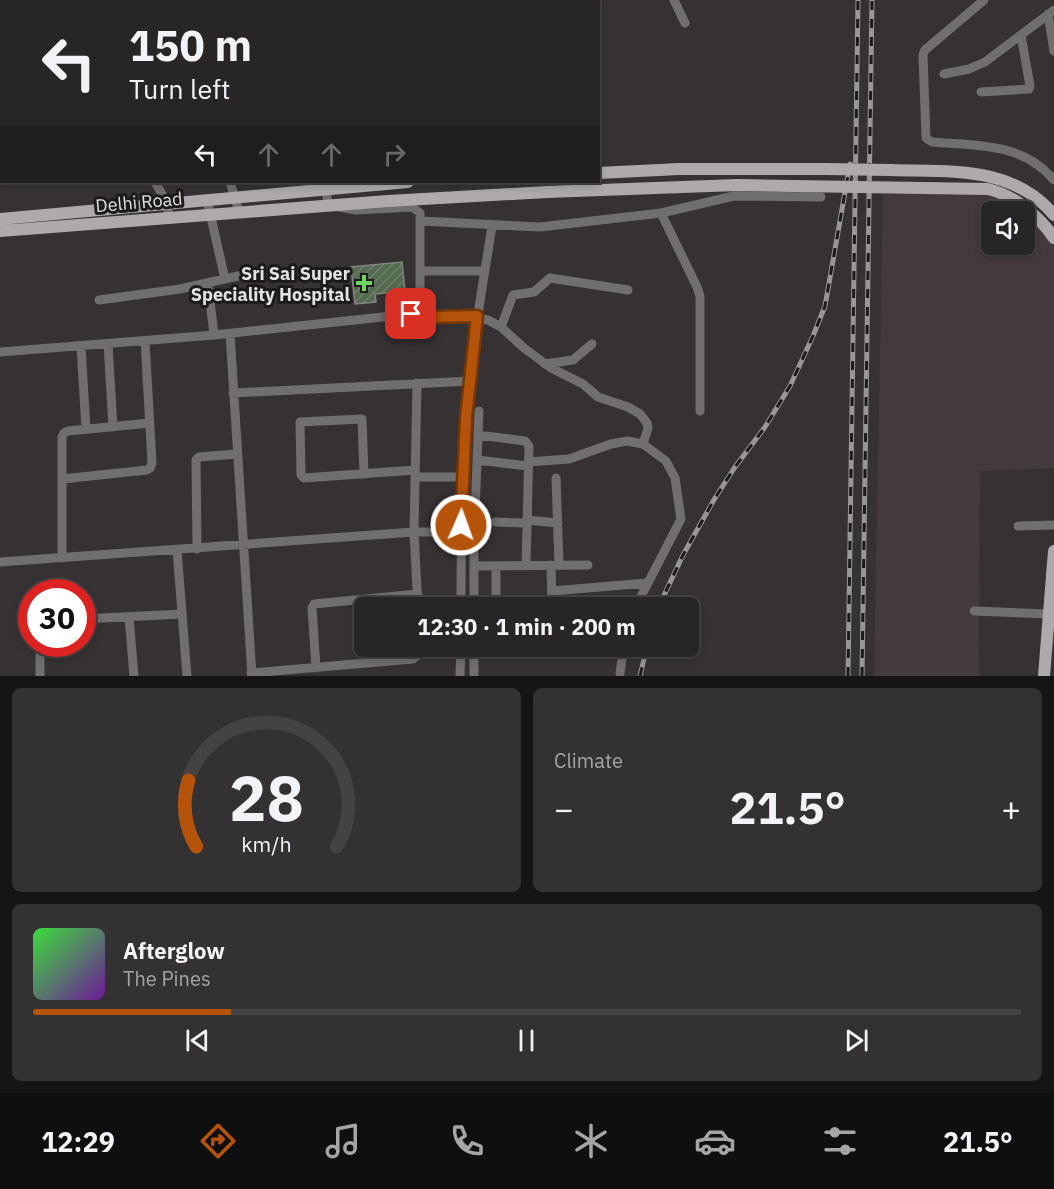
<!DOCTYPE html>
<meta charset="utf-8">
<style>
:root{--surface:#282526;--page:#343132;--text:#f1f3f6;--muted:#a5a5a7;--line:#444243;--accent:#b45309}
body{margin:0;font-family:"IBM Plex Sans",sans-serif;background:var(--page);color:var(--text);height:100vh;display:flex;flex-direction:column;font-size:22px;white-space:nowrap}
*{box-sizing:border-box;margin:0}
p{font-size:20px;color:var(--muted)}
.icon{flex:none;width:33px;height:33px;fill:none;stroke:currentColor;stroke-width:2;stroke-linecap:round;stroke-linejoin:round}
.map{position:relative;height:676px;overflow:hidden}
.sheet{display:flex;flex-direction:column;gap:12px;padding:12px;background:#161415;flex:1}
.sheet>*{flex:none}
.hud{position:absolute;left:0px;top:0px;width:600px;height:183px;box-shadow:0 3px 9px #0003,0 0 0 2px var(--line);background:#282526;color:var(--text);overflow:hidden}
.controls{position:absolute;left:981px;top:201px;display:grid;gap:12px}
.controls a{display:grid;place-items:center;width:54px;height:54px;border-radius:9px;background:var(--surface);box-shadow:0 3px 9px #0003,0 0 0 2px var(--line);font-size:30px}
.speed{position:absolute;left:18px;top:579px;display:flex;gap:12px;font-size:30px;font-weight:700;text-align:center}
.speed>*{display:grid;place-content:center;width:78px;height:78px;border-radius:50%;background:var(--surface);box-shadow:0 3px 9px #0003,0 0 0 2px var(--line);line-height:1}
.speed .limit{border:9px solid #d22;background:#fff;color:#111}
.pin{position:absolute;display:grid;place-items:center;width:51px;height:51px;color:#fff;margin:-26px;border-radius:12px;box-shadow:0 3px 9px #0006}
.me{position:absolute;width:66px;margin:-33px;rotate:2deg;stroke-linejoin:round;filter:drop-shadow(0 0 4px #0008)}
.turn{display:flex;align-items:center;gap:21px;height:126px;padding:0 30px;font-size:27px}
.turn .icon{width:78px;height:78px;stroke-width:2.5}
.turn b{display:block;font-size:42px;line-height:51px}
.lanes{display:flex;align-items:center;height:57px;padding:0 30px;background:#0003;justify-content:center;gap:30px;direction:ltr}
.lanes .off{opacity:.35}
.big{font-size:45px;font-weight:800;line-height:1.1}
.sheet .tile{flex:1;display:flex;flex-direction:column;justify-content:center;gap:9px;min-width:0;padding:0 21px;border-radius:9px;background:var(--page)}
.sheet .dial{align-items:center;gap:0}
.dial svg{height:156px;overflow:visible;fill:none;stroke:var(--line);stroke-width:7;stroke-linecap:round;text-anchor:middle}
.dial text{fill:var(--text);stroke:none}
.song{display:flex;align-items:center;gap:18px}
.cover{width:72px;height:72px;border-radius:9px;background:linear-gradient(135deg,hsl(120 70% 55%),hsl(280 70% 35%))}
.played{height:6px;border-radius:3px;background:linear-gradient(90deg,var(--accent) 20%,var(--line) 20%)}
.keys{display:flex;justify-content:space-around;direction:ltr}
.heat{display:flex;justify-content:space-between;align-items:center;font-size:33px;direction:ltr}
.sheet .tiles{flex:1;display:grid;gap:12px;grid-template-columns:1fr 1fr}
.tile:last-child{grid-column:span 2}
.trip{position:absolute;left:354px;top:597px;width:345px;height:60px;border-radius:9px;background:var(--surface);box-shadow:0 3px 9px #0003,0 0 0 2px var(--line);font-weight:800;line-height:60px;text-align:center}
.tab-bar{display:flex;height:96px;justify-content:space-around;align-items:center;background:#100f0f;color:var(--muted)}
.tab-bar .icon{width:42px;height:42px}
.tab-bar .current{color:var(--accent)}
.tab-bar b{font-size:27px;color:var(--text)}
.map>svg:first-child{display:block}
.built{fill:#44393e;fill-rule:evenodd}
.building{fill:url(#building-hatch);stroke:#818480;stroke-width:1.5}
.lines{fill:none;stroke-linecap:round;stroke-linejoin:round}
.minor{stroke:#716e6f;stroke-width:9}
.major{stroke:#aea9ac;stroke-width:12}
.rail-casing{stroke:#999697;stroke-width:5}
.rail{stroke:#1c1a1a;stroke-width:3;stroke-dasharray:9;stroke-linecap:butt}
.major-bridge{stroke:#aea9ac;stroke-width:12}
.route-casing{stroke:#753606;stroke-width:15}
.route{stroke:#b45309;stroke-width:10}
.poi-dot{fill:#6ed360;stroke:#1c1a1a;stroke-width:2}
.labels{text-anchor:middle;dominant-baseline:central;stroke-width:6;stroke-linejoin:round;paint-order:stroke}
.street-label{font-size:18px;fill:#e4e1e2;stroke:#1c1a1a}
.poi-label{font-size:18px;font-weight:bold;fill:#e4e1e2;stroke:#1c1a1a;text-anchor:end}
</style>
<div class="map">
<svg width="1054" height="676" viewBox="0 0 1054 676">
<defs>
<pattern id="building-hatch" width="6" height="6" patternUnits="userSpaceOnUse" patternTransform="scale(1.5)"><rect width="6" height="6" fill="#556b51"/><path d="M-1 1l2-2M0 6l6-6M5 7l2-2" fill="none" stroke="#6d806a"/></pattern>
</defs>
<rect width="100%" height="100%" fill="#363133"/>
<path class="built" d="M 1005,190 L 1054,238 L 1054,468 L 980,471 L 979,676 L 874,676 L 883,194 ZM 992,212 L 1024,212 L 1024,244 L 992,244 Z"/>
<path class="building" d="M 402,262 L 405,291 L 375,294 L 376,302 L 355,304 L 351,267 Z"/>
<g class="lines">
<path class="minor" d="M 12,0 L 13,2
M 79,0 L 80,2
M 177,0 L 178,2
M 674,0 L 685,23
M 984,0 L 925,50 L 923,55 L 926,138 L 932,142 C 977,146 1022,142 1054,180
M 441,2 L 443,0
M 1048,14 L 1054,51
M 944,74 L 969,69 L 985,62 L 1054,10
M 981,92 L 1029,89 L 1030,86 L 1021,35
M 0,98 L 2,98
M 155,182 L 167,203 L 169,218
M 230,182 L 239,212
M 207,200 L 225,279
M 661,213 L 697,287 L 700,296 L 700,411
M 420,221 L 540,227 L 661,213 L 734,196 L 821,197
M 420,271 L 485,271
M 208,283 L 214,335
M 99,300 L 180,289 L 256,272
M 411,314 L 430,317 L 477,316
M 477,318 L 488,320 L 501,327 L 524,348 L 551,368 L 583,384 L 598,397 L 628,407 L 640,414 L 647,423 L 648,428 L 643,444
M 501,327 L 513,295 L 534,292 L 550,278 L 628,290
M 230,334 L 252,676
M 108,344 L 113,427
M 81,346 L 86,429
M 0,352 L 214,335 L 411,314 L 418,310 L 420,299 L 420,213 L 412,207 L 356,210 L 328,205 L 326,189
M 545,364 L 573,360 L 592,344
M 417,383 L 414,532 L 418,608
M 233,393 L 470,381
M 478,435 L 525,441 L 529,446 L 526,566
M 477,460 L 528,466
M 528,462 L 569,459 L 611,444 L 627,441 L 643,444 L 666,461 L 675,478 L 681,519 L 635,608
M 364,474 L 362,419 L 300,422 L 301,475 L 304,478 L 415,470
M 415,477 L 463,477
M 556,478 L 559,565
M 62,479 L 147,470 L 150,468 L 152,463 L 145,341
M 527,520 L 558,523
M 495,522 L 527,523
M 1018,526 L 1054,525
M 197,549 L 196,460 L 199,457 L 237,454
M 177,550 L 187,676
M 62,558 L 62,437 L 64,433 L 68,431 L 150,423
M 0,562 L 414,532 L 461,532
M 551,565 L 552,608
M 474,566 L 588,565
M 496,566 L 496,608
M 552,591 L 647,583
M 461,608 C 461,545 462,483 466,420 C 470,355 482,290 492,226
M 474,608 L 474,538 L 479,411
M 974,611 L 1049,614
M 129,617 L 134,676
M 82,619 L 182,614
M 367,646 L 368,663
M 474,646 L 474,676
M 316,668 L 312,608 L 314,604 L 418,594
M 251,673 L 413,659 L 418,655 L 420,646
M 620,673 L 624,646
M 40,676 L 40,644
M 460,676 L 461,646"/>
<path class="major" d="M 891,170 C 951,172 1012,165 1054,215
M 598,173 L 679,169 L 826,169
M 0,219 L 408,182
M 0,231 L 388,201
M 1044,676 L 1054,551"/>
<g class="rail-casing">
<path id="rail" d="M 658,608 L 683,555 L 715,498 L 735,467 L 765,427 L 790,386 L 813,336 L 825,306 L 850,164
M 640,676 L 647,646
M 848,676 L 858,0
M 862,676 L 872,0"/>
</g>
<use href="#rail" class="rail"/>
<path class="major-bridge" d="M 826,169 L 891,170
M 388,201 L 547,192 L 737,185 L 988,189 C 1014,195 1039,216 1054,238"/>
</g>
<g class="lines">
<g class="route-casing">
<path id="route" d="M 411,314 L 430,317 L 477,316 L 466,418 L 461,525"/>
</g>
<use href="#route" class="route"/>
</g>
<path class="poi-dot" d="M361 274h6v6h6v6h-6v6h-6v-6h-6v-6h6z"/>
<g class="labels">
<g class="street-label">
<text transform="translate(139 202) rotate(-5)">Delhi Road</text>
</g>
<g class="poi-label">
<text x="350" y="273">Sri Sai Super<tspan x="350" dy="21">Speciality Hospital</tspan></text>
</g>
</g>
</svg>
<div class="controls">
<a><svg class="icon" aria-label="sound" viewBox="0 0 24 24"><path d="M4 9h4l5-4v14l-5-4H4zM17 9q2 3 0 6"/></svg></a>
</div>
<div class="speed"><div class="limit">30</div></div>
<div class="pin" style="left:411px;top:314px;background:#d93025"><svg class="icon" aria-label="arrive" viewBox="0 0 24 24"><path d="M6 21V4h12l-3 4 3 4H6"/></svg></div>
<svg class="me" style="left:461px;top:525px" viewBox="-20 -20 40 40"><circle r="17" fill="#b45309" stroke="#fff" stroke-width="3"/><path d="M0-11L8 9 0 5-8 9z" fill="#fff"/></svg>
<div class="trip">12:30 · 1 min · 200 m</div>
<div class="hud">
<div class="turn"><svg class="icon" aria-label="left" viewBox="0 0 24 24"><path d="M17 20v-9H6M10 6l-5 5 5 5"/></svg><div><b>150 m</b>Turn left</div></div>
<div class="lanes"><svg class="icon" aria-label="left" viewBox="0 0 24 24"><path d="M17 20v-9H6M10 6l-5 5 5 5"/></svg><svg class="icon off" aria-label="ahead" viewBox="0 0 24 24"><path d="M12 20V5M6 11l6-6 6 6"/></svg><svg class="icon off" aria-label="ahead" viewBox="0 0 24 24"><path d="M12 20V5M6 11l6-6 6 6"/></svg><svg class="icon off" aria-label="right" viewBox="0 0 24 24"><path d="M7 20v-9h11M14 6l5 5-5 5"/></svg></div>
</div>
</div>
<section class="sheet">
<div class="tiles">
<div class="tile dial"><svg viewBox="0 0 100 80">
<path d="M14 69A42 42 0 1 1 86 69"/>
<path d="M14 69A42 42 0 0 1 10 35" stroke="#b45309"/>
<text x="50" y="56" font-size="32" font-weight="700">28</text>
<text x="50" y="72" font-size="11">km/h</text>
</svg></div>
<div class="tile"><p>Climate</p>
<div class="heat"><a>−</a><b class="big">21.5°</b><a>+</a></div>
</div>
<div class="tile">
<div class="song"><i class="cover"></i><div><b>Afterglow</b><p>The Pines</p></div></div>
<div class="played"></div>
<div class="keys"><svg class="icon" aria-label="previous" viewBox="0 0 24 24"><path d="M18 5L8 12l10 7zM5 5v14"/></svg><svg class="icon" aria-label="pause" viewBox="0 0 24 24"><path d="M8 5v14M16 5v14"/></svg><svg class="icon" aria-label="next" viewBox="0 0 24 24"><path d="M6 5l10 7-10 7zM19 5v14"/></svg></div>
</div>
</div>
</section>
<nav class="tab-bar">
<b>12:29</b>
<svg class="icon current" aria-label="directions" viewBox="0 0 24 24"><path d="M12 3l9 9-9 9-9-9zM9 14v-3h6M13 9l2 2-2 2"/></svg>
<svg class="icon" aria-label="music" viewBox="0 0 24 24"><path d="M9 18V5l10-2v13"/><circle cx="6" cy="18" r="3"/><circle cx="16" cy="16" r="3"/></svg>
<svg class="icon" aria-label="phone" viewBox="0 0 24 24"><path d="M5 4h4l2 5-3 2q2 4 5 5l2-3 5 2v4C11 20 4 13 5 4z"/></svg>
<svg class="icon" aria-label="climate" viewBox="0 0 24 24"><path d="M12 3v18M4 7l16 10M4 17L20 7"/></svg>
<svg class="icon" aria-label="car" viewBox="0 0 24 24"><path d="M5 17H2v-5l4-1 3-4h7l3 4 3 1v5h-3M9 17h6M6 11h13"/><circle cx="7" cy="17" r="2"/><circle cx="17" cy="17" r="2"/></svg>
<svg class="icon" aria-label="filters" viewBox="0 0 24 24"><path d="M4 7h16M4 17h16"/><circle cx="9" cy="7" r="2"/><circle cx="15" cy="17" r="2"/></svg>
<b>21.5°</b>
</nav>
